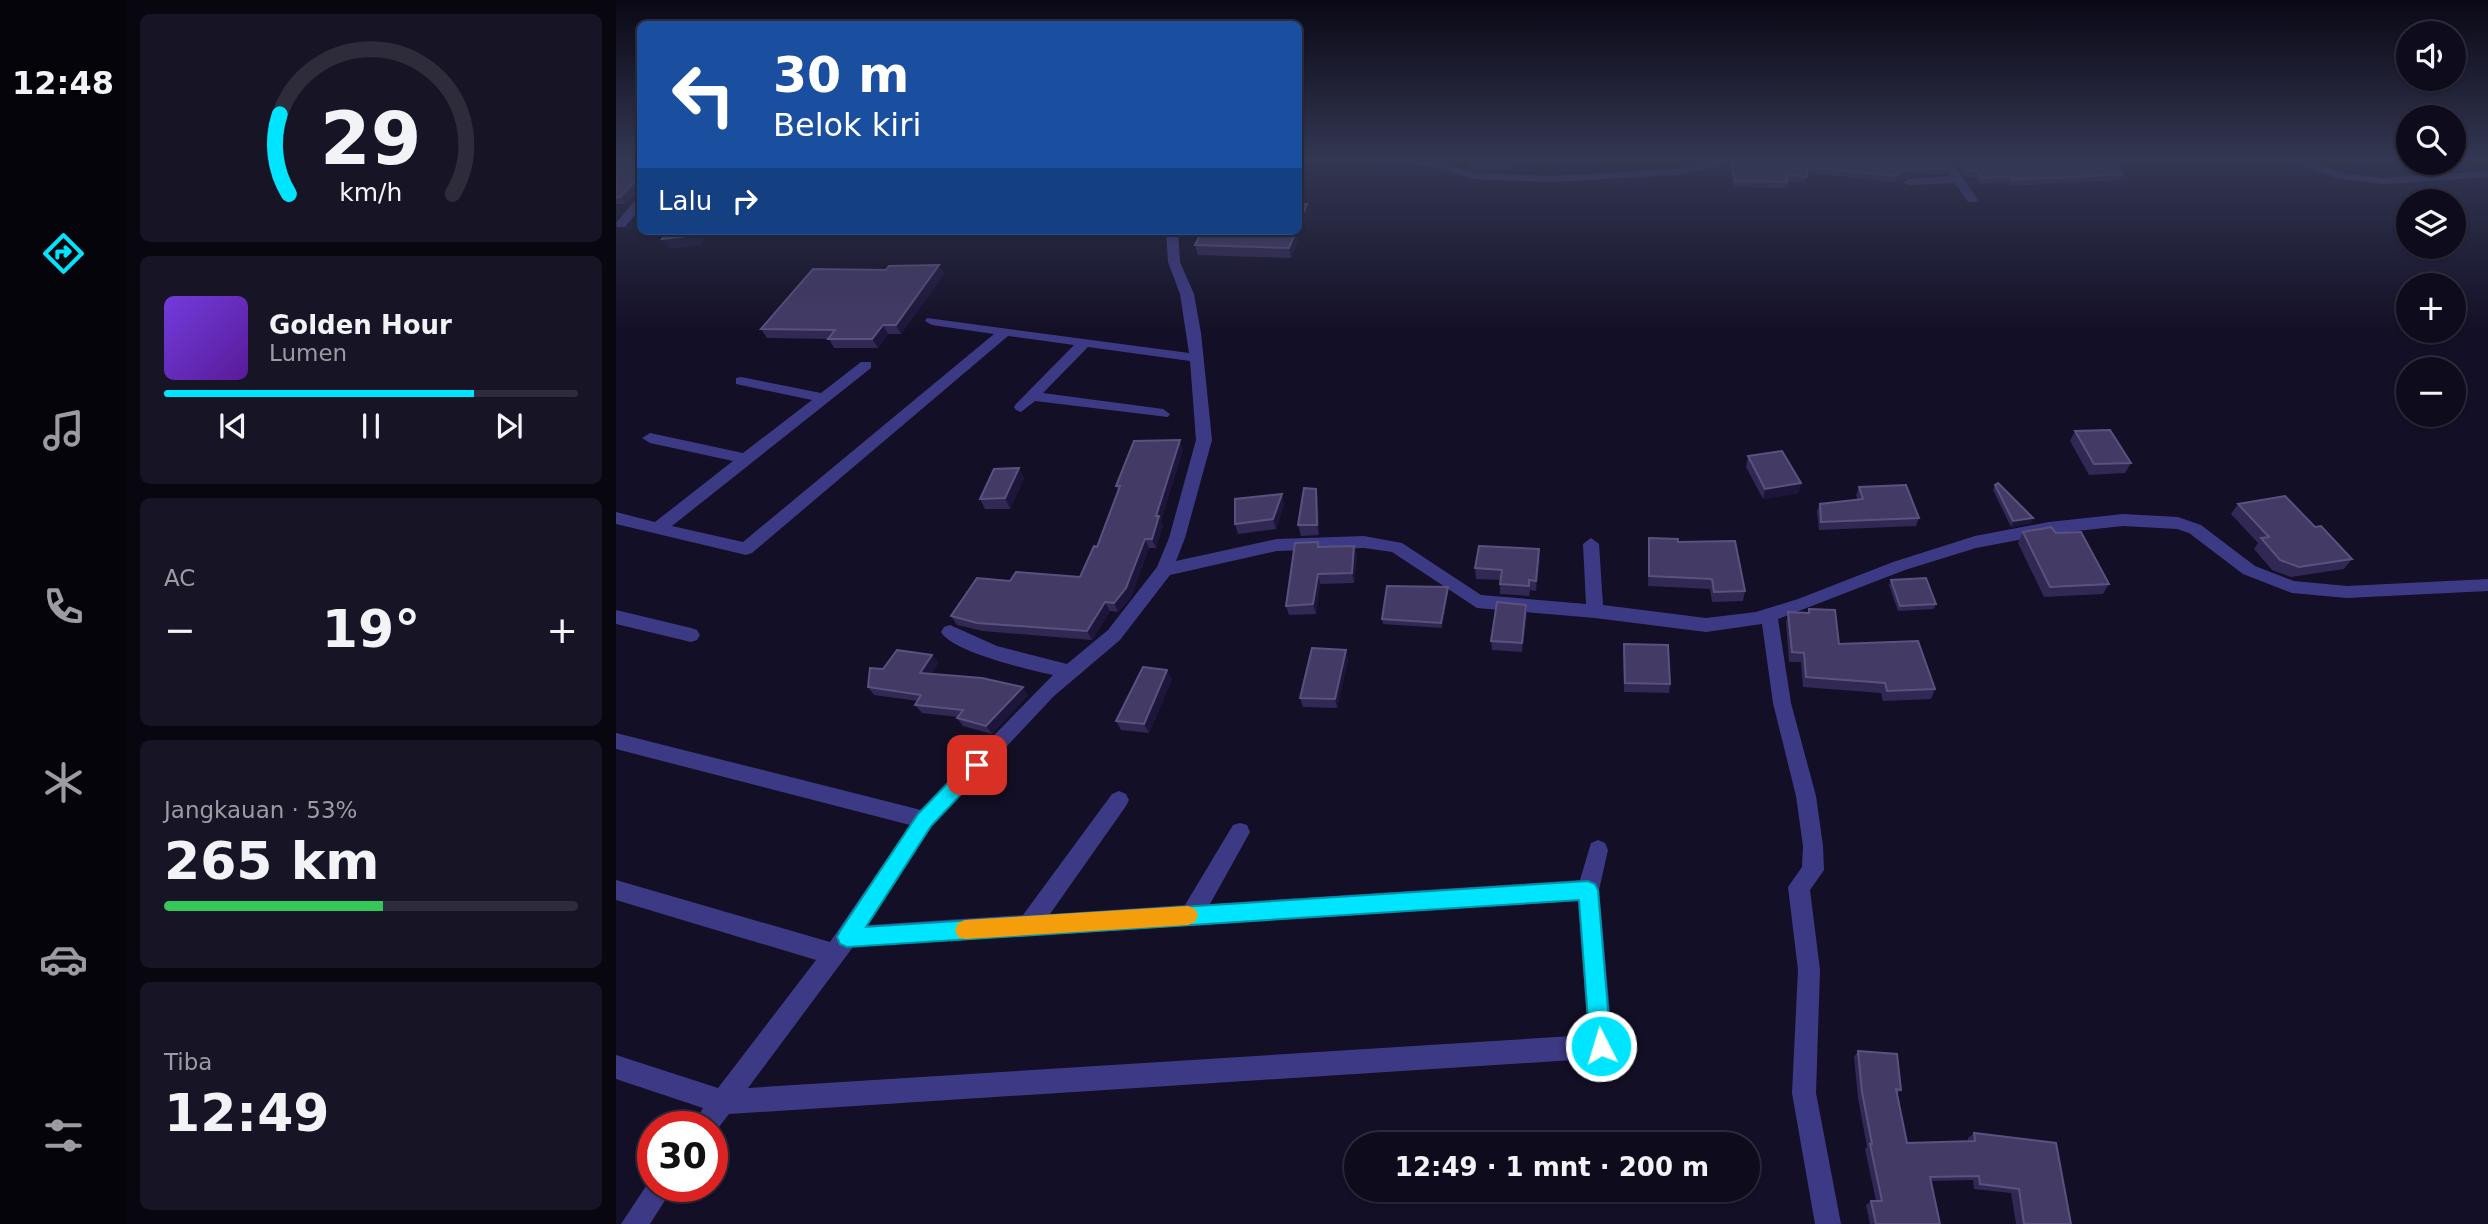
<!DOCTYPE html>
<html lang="id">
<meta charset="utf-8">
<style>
:root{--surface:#0e0b1c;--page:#171425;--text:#f1f3f6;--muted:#9b9ba3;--line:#2e2b3b;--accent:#00e5ff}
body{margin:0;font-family:"DejaVu Sans",sans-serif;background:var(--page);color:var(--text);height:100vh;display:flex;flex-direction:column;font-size:26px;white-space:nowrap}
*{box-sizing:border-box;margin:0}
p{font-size:23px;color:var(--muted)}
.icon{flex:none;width:38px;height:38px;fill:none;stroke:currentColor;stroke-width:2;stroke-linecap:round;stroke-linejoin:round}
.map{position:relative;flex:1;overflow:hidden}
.side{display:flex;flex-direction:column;gap:14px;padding:14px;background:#08060f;width:490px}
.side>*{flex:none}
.top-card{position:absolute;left:21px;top:21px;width:665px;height:214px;border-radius:10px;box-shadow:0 2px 5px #0004,0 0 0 2px var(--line);background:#1a4fa0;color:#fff;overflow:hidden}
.tools{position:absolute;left:1780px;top:21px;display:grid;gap:14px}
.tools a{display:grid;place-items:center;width:70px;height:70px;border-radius:50%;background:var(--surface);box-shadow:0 2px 5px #0004,0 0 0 2px var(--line);font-size:35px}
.speed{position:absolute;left:21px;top:1111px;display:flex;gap:14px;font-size:35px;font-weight:700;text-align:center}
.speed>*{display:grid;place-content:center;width:91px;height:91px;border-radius:50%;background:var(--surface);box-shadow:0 2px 5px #0004,0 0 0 2px var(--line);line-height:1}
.speed .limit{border:10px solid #d22;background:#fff;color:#111}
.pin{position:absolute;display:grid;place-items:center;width:60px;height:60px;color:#fff;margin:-30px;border-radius:14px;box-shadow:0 4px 10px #0006}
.me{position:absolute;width:77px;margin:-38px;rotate:355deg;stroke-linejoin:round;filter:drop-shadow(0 0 5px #0008)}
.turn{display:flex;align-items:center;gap:24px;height:147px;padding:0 21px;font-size:32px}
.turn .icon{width:91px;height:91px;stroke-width:2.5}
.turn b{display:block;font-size:49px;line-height:60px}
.then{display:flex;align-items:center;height:66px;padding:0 21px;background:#0003;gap:14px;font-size:26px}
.big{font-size:52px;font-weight:600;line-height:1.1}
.side .widget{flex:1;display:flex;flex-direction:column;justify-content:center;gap:10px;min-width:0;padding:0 24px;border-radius:10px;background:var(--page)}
.side .dial{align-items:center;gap:0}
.dial svg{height:182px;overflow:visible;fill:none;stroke:var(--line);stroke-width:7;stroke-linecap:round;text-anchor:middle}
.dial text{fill:var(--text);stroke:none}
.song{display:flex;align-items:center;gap:21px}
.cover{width:84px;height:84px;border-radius:10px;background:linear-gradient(135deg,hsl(260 70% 55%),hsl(270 70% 35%))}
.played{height:7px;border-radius:4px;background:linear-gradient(90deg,var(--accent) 75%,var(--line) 75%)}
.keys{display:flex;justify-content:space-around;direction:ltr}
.heat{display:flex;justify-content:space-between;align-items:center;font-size:38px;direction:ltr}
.charge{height:10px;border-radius:5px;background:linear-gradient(90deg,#34c759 53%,var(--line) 0)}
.trip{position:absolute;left:728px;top:1132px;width:416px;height:70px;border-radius:35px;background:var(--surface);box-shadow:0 2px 5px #0004,0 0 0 2px var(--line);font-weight:600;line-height:70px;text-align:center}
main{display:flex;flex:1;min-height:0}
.tabs{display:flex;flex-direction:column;width:126px;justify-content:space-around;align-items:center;background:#06040b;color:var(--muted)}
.tabs .icon{width:49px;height:49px}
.tabs .selected{color:var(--accent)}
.tabs b{font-size:32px;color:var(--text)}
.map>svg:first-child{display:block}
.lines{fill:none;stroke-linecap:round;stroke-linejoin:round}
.street{fill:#3d3a85;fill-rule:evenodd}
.wall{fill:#312854}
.shaded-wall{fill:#1d163a}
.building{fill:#433a66;stroke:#5a527e;stroke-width:2}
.route{fill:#00e5ff;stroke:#0095a6;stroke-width:2}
.slow{fill:#f59e0b}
</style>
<main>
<nav class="tabs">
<b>12:48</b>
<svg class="icon selected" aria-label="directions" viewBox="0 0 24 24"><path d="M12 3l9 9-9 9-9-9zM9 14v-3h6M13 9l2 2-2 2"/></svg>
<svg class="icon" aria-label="music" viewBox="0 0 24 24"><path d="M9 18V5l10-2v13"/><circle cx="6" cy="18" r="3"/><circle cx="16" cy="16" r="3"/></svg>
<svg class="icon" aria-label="phone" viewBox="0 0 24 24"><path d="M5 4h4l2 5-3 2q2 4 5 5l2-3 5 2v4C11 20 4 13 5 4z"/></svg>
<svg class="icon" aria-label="climate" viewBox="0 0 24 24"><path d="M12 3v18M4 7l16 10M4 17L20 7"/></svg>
<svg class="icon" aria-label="car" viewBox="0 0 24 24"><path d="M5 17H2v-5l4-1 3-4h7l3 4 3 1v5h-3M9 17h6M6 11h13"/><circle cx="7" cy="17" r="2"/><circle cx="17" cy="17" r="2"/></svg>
<svg class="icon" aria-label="filters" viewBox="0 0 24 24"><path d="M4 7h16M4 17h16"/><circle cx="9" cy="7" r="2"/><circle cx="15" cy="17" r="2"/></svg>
</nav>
<section class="side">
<div class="widget dial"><svg viewBox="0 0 100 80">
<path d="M14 69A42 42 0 1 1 86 69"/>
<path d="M14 69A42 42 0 0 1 10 34" stroke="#00e5ff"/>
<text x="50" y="56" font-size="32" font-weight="700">29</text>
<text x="50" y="72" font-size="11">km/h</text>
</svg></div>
<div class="widget">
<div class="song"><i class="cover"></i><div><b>Golden Hour</b><p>Lumen</p></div></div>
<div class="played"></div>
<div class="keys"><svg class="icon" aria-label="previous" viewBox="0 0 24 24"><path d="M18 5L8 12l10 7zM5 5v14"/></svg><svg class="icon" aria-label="pause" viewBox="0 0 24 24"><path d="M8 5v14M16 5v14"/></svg><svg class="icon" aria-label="next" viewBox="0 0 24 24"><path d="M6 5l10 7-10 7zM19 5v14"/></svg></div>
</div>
<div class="widget"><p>AC</p>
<div class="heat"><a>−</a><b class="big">19°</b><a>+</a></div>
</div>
<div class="widget"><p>Jangkauan · 53%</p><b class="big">265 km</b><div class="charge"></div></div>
<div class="widget"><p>Tiba</p><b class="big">12:49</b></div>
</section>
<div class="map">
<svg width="1872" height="1224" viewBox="0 0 1872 1224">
<rect width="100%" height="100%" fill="#130f26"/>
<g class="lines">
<path class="street" d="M 766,160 L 822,161 L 859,173 L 934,176 L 1063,169 L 1100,160 L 1122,160 L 1063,175 L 934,182 L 858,179 L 821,167 L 771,163 Z
M 1324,160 L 1335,160 L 1362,200 L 1360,202 L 1352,202 L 1339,183 L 1293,185 L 1287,182 L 1293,179 L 1334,176 Z
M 1672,160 L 1689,160 L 1726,173 L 1766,178 L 1872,171 L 1872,177 L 1766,184 L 1720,178 Z
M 24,197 L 24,208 L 9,227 L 1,227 L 0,223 L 20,199 Z
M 550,231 L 562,231 L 564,262 L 578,294 L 585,333 L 596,440 L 569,538 L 560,561 L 661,539 L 748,536 L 786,543 L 865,595 L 970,604 L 967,544 L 975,538 L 983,544 L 987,605 L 1090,618 L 1140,612 L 1182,599 L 1277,562 L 1359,536 L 1433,522 L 1507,514 L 1562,517 L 1585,525 L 1639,566 L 1678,581 L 1731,586 L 1872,579 L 1872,591 L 1731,598 L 1676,593 L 1627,574 L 1573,533 L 1561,529 L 1507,526 L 1433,534 L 1360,548 L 1289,570 L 1162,619 L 1175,703 L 1200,796 L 1207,846 L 1208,870 L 1194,890 L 1204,970 L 1200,1093 L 1225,1224 L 1199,1224 L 1176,1093 L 1182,970 L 1172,887 L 1186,867 L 1187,846 L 1180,796 L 1157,703 L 1146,624 L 1090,632 L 979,618 L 861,608 L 776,552 L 748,548 L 661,551 L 554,575 L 504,640 L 438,696 L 316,826 L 252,925 L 407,915 L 496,794 L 503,791 L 510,794 L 513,800 L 510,806 L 434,914 L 569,905 L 617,825 L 624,823 L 631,825 L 634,832 L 594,904 L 964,880 L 975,843 L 982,840 L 989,843 L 992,850 L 983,890 L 997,1046 L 998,1067 L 994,1075 L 986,1079 L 978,1075 L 973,1059 L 113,1114 L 96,1136 L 96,1127 L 76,1127 L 87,1108 L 0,1079 L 0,1055 L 102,1088 L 200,960 L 0,900 L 0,880 L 214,942 L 294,825 L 0,749 L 0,733 L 305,810 L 437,675 C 414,670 336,652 325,632 L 328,627 L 334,625 L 381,646 L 451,664 L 492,630 L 541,567 L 553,538 L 580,440 L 574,361 L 472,347 L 427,393 L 547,409 L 554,414 L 552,417 L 419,401 L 405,412 L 400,410 L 398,407 L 400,404 L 458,345 L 392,336 L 136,553 L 130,555 L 0,524 L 0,512 L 39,522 L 117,461 L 34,443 L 26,438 L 34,433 L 127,453 L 196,400 L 120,384 L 120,378 L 125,377 L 205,393 L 245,362 L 255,362 L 255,368 L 56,526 L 127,542 L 378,334 L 316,325 L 309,321 L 311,318 L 573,353 L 564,294 L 552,262 ZM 962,901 L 972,1035 L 132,1088 L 237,947 Z
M 0,610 L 75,628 L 81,630 L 84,635 L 81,640 L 75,642 L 0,624 Z
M 36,1177 L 37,1186 L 58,1186 L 34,1224 L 5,1224 Z"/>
</g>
<path class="wall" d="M 0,160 L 24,160 L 24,187 L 9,204 L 0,204 Z
M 855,160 L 899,160 L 896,170 L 854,169 Z
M 1115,160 L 1327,160 L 1331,168 L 1329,174 L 1293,176 L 1280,179 L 1279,182 L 1191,173 L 1189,183 L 1172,181 L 1171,188 L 1118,187 L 1114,165 Z
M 1337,160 L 1496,160 L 1507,174 L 1505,180 L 1394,186 L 1392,182 L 1364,184 L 1358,177 L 1350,177 Z
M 691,204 L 692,214 L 675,258 L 582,255 L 579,245 Z
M 323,265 L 328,274 L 285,334 L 272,334 L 262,348 L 218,348 L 213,339 L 151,338 L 145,329 L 270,270 Z
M 1459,431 L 1515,463 L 1509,473 L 1473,475 L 1454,441 Z
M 567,449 L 545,521 L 547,525 L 540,548 L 533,548 L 515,597 L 502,612 L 494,611 L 476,640 L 367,631 L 341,625 L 335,616 L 394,581 L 464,577 L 481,547 L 502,490 L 500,486 Z
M 1132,456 L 1185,483 L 1182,493 L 1147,499 L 1130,467 Z
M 408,478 L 394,509 L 369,509 L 364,499 Z
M 1379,485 L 1417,518 L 1415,523 L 1395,527 L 1377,490 Z
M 1243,487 L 1303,518 L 1300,526 L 1203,530 L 1201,511 L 1204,504 L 1242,500 L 1240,495 Z
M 700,489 L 702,499 L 703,535 L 685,536 L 682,525 Z
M 666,494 L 668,504 L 660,529 L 622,534 L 619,524 Z
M 1622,504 L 1699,527 L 1736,559 L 1728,569 L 1675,577 L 1656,570 L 1638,549 L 1642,543 L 1615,514 Z
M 1407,532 L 1493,584 L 1487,594 L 1428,597 L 1402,543 Z
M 1033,538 L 1062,542 L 1129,591 L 1127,601 L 1096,602 L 1094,589 L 1032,586 Z
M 738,546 L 741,556 L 738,583 L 704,584 L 700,614 L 673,615 L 670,606 L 703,547 Z
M 923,549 L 924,559 L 920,591 L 914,590 L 913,596 L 884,594 L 884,580 L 860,579 L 859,568 Z
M 1275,580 L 1320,604 L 1318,609 L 1282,611 L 1273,585 Z
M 832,587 L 832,592 L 826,628 L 767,624 L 766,619 Z
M 1193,609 L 1223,644 L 1319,689 L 1315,699 L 1267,701 L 1265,693 L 1187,687 L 1185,662 L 1173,662 L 1170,622 L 1172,612 L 1192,613 Z
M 911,615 L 906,652 L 876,650 L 875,641 Z
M 1008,644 L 1054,684 L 1053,693 L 1008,692 L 1007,654 Z
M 730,650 L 732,660 L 721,708 L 687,707 L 684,698 Z
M 316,655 L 322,663 L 315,674 L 412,695 L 376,734 L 347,726 L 341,718 L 342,717 L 306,713 L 299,705 L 302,701 L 258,695 L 252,687 L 267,669 Z
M 556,679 L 533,733 L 505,730 L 500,721 Z
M 1242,1051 L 1285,1090 L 1281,1094 L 1291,1143 L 1352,1141 L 1352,1138 L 1358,1133 L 1455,1224 L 1400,1224 L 1395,1193 L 1358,1189 L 1357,1180 L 1315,1181 L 1324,1224 L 1254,1224 L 1250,1205 L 1255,1201 L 1260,1201 L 1249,1149 L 1251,1147 L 1242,1098 L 1238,1057 Z"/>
<path class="shaded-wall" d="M 1294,170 L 1293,176 L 1280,179 L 1281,173 Z
M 20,180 L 24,187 L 9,204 L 4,197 Z
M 691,204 L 692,214 L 675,258 L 673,248 L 680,231 L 682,231 L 682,224 Z
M 80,231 L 91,231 L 85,245 L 54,249 L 46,239 Z
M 323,265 L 328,274 L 285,334 L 280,325 Z
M 267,325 L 272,334 L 262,348 L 256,339 Z
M 564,440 L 567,449 L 545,521 L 547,525 L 540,548 L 536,539 L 540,516 Z
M 403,468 L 408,478 L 394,509 L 389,498 Z
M 1185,483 L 1182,493 L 1147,499 L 1149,489 Z
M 700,489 L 702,499 L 703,535 L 701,525 Z
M 666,494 L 668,504 L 660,529 L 657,519 Z
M 1417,518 L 1415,523 L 1395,527 L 1397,521 Z
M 529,539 L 533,548 L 515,597 L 502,612 L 498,603 Z
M 738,546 L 741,556 L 738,583 L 736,573 Z
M 923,549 L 924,559 L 920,591 L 920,581 Z
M 702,574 L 704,584 L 700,614 L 697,604 Z
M 832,587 L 832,592 L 826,628 L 825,623 Z
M 489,602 L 494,611 L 476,640 L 471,631 Z
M 910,605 L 911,615 L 906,652 L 906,643 Z
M 730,650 L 732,660 L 721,708 L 719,699 Z
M 316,655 L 322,663 L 310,681 L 304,673 Z
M 551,670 L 556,679 L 533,733 L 528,724 Z
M 407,687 L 412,695 L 376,734 L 370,726 Z"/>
<path class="building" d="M 0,160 L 24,160 L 24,180 L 20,180 L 4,197 L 0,197 Z
M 855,160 L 897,160 L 896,166 L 853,164 Z
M 1115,160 L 1327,160 L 1331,168 L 1294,170 L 1281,173 L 1280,176 L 1192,167 L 1191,177 L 1169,174 L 1172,182 L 1119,181 Z
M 1344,160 L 1496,160 L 1507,174 L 1396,180 L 1394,176 L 1366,178 L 1360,170 L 1351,171 Z
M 682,204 L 691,204 L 682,224 Z
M 51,231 L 80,231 L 78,235 L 46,239 Z
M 586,231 L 680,231 L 673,248 L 579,245 Z
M 323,265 L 280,325 L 267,325 L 256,339 L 212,339 L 219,330 L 145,329 L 197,269 L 270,270 L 273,266 Z
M 1494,430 L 1515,463 L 1478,464 L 1459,431 Z
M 564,440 L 540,516 L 543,516 L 536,539 L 529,539 L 510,588 L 498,603 L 489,602 L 471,631 L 361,623 L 335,616 L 361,578 L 394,581 L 400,572 L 464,577 L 478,546 L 481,547 L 504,486 L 500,486 L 518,441 Z
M 1166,451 L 1185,483 L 1149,489 L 1132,456 Z
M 403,468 L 389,498 L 364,499 L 378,469 Z
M 1382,483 L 1417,518 L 1397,521 L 1379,485 Z
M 1290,485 L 1303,518 L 1205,522 L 1204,504 L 1247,499 L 1243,487 Z
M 688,488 L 700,489 L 701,525 L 682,525 Z
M 666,494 L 657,519 L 619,524 L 619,499 Z
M 1669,496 L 1699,527 L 1705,526 L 1736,559 L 1683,567 L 1664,560 L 1645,538 L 1653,537 L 1622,504 Z
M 1435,527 L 1440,533 L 1465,532 L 1493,584 L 1434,587 L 1407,532 Z
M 1033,538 L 1062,539 L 1062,542 L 1119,541 L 1129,591 L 1098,592 L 1096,579 L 1033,576 Z
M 702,542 L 702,547 L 738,546 L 736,573 L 702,574 L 697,604 L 670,606 L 679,543 Z
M 863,546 L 923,549 L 920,581 L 913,580 L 913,586 L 884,584 L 886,570 L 859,568 Z
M 1310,578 L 1320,604 L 1284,606 L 1275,580 Z
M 771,586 L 832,587 L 825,623 L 766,619 Z
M 881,602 L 910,605 L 906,643 L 875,641 Z
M 1193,609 L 1219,610 L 1223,644 L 1302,641 L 1319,689 L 1271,691 L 1269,683 L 1190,677 L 1188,653 L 1176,652 L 1172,612 L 1193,613 Z
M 1008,644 L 1052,645 L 1054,684 L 1009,683 Z
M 696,648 L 730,650 L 719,699 L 684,698 Z
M 281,650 L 316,655 L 304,673 L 366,678 L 407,687 L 370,726 L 341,718 L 347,710 L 299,705 L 305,695 L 252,687 L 254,668 L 267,669 Z
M 527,667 L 551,670 L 528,724 L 500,721 Z
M 1242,1051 L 1281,1054 L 1285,1090 L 1280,1089 L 1291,1143 L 1359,1141 L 1358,1133 L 1440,1143 L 1455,1224 L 1408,1224 L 1403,1189 L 1364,1184 L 1363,1176 L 1314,1177 L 1324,1224 L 1260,1224 L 1255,1201 L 1266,1201 L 1254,1144 L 1256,1144 L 1246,1092 Z"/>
<linearGradient id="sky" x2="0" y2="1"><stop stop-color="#0a0815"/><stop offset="0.48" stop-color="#333752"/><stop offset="1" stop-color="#333752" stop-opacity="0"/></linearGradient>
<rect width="1872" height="332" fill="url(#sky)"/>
<path class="route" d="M 361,757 L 368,759 L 370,765 L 368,770 L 315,826 L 250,927 L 972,881 L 979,884 L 982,890 L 995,1046 L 992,1054 L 985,1057 L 977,1054 L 974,1046 L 963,900 L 231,947 L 224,944 L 221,937 L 224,931 L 302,814 L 355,759 Z"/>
<path class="slow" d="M 572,906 L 579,909 L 582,915 L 579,922 L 572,925 L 349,939 L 342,937 L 339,930 L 342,923 L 349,920 Z"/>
</svg>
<div class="tools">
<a><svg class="icon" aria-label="sound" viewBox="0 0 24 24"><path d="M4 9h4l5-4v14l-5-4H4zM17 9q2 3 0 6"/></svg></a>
<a><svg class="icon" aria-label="search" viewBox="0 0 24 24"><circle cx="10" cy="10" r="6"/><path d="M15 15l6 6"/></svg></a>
<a><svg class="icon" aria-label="layers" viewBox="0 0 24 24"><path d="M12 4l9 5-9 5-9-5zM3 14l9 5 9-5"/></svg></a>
<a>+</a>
<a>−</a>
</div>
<div class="speed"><div class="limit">30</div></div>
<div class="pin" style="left:361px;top:765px;background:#d93025"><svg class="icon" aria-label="arrive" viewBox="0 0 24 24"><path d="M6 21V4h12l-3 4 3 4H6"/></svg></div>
<svg class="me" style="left:985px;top:1046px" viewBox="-20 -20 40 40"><circle r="17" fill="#00e5ff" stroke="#fff" stroke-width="3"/><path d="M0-11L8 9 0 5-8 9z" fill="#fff"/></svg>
<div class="trip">12:49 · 1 mnt · 200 m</div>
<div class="top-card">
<div class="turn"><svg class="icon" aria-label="left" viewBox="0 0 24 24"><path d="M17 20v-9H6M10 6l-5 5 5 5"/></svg><div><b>30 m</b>Belok kiri</div></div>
<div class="then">Lalu<svg class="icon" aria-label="right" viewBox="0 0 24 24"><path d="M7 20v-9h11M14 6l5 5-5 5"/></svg></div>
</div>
</div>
</main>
